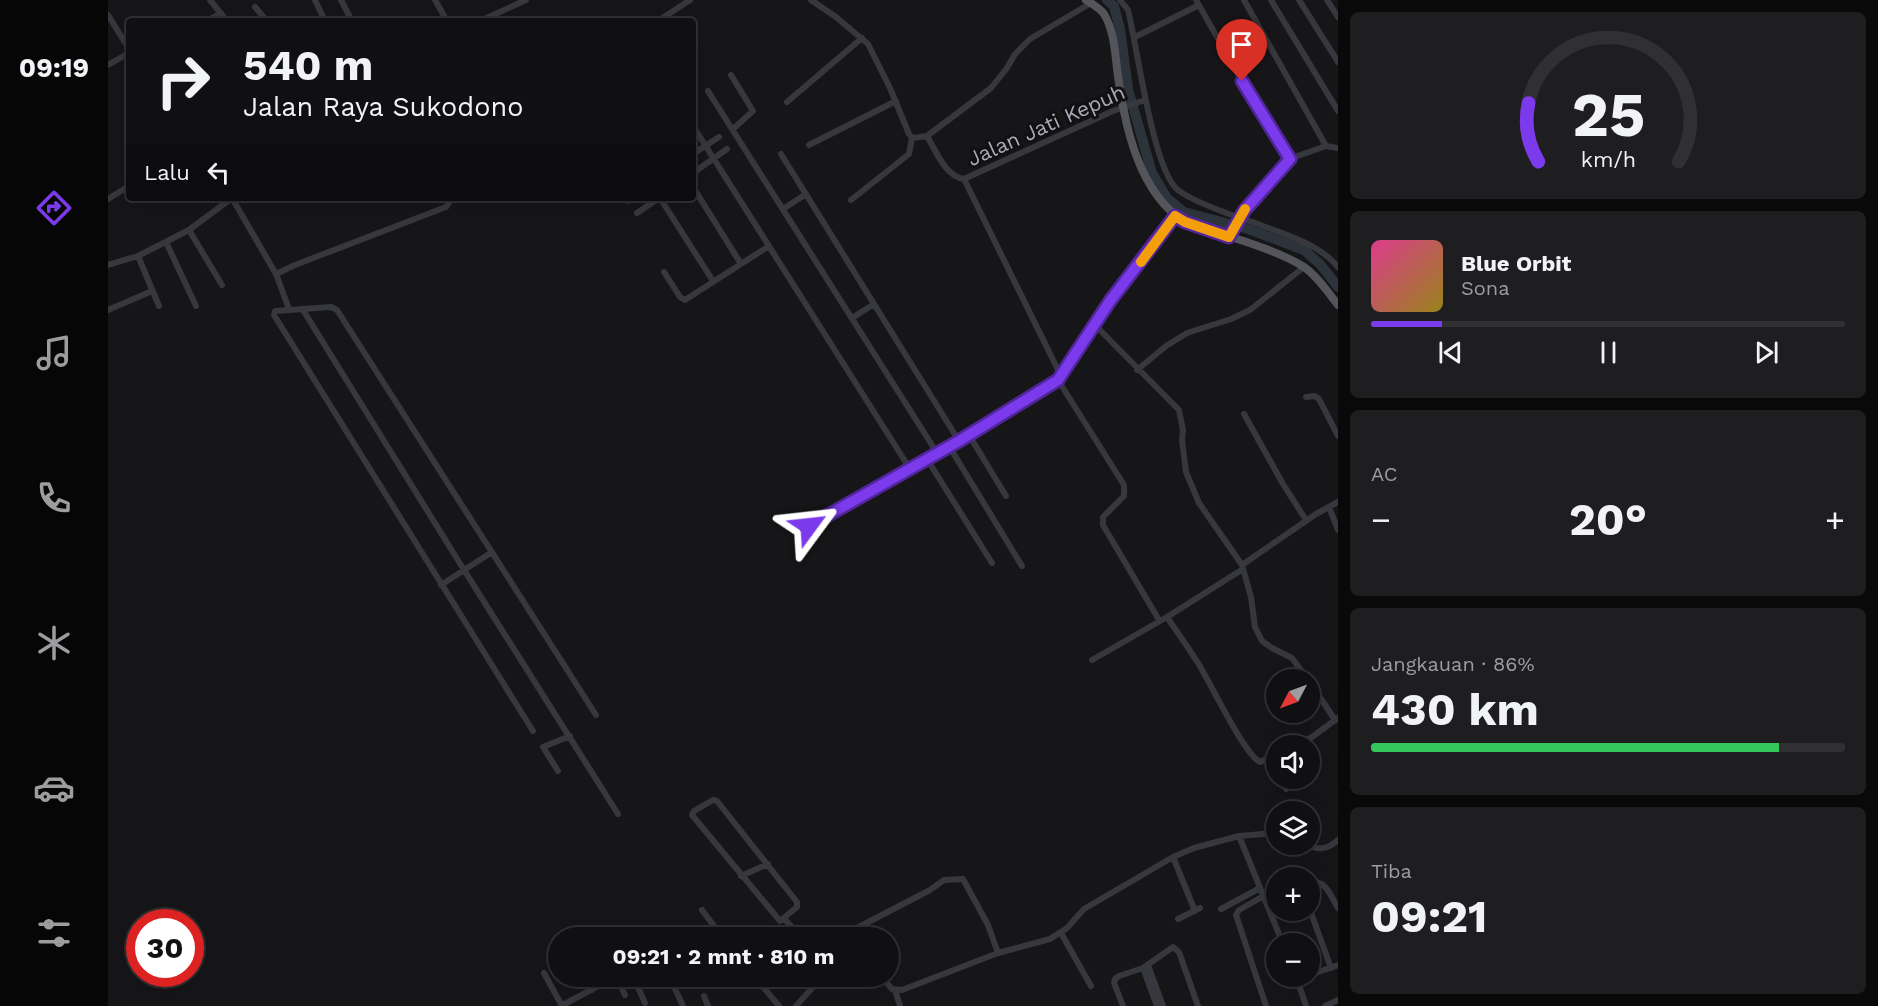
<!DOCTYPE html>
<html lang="id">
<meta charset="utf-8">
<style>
:root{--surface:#101012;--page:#1e1e20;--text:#f1f3f6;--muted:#9c9d9f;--line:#303032;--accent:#7c3aed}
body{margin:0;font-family:"Work Sans",sans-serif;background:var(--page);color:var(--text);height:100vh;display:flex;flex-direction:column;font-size:22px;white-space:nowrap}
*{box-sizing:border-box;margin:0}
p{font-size:20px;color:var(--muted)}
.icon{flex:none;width:33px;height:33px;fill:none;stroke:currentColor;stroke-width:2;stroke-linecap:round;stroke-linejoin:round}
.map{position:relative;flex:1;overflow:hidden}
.panel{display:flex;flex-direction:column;gap:12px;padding:12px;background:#09090a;width:540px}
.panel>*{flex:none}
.top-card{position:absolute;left:18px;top:18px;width:570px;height:183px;border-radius:6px;box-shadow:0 6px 24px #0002,0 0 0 2px var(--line);background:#101012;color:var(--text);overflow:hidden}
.needle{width:39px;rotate:229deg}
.tools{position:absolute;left:1158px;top:669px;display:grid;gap:12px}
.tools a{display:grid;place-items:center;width:54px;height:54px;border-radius:50%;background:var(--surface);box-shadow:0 6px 24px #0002,0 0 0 2px var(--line);font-size:30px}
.speed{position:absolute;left:18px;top:909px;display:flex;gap:12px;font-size:30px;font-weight:700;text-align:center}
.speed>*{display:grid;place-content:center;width:78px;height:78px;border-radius:50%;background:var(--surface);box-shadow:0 6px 24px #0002,0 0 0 2px var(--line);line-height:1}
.speed .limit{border:9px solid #d22;background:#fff;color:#111}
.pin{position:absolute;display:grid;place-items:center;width:51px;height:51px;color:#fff;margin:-62px -26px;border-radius:50% 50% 50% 0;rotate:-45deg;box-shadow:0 0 6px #0007}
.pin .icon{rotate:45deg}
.me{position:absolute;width:66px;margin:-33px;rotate:60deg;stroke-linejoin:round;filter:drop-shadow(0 0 4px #0008)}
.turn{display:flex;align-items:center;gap:21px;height:126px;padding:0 18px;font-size:27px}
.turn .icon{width:78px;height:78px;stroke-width:2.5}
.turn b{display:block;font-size:42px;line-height:51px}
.then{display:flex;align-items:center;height:57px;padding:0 18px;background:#0003;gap:12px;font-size:22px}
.big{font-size:45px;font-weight:700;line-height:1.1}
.panel .widget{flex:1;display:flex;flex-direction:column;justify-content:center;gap:9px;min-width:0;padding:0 21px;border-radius:9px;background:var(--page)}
.panel .dial{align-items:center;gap:0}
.dial svg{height:156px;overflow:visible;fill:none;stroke:var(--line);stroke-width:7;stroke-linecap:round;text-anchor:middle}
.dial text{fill:var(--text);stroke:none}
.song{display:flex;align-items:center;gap:18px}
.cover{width:72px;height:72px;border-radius:9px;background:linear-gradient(135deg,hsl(330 70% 55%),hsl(50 70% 35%))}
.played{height:6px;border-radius:3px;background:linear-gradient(90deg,var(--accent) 15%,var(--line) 15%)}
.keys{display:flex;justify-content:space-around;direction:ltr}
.heat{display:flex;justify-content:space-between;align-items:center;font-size:33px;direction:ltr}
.charge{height:9px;border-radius:4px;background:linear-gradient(90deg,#34c759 86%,var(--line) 0)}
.trip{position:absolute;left:440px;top:927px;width:351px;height:60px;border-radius:30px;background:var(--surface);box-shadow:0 6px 24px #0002,0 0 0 2px var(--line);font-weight:700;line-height:60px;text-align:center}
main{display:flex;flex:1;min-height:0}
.tabs{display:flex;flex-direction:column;width:108px;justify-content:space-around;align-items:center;background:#060607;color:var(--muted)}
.tabs .icon{width:42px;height:42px}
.tabs .active{color:var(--accent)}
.tabs b{font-size:27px;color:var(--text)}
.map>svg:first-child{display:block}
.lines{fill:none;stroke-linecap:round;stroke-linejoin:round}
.river{stroke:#2d333b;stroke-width:10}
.minor{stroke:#37383d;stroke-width:6}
.major{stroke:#54545b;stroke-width:8}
.route-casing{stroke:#51269a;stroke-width:15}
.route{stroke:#7c3aed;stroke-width:10}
.slow{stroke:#f59e0b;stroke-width:10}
.labels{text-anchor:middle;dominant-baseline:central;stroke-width:6;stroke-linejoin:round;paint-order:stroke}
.street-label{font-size:21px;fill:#a9abb7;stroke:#111113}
</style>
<main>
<nav class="tabs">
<b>09:19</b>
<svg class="icon active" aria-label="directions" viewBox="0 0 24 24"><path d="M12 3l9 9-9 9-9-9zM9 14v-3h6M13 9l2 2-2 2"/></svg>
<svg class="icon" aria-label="music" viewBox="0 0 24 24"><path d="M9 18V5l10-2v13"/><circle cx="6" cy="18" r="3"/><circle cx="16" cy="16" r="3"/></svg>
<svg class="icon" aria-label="phone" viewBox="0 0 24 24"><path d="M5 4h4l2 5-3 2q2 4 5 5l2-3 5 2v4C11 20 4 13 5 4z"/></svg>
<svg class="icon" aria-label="climate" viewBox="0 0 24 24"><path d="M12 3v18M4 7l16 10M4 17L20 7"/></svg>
<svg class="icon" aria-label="car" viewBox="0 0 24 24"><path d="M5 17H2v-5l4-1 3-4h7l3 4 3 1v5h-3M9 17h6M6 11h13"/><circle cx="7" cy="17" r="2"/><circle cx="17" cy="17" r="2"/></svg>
<svg class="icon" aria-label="filters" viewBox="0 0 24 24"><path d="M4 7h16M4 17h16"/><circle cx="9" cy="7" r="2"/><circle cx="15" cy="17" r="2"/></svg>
</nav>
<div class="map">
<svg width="1230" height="1006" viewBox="0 0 1230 1006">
<rect width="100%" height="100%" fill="#161618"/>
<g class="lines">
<path class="river" d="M 999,0 L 1006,6 L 1012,29 L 1020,89 L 1044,173 L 1059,198 L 1076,212 L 1140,229 L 1196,250 L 1212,264 L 1230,287"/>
<path class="minor" d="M 102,0 L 119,21
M 207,0 L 217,21
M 233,0 L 244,21
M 327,0 L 339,21
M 703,0 L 728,17 L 760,44 L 782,88 L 801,134 L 804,138 L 819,136 L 883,88 L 899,68 L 907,54 L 922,39 L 983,3
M 1012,0 L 1020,10 C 1029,45 1045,171 1070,190 C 1086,203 1129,217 1150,224 C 1177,235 1210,243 1230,267
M 1088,0 L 1134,81 L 1181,159
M 1136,0 L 1218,146
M 1163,0 L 1230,111
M 1191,0 L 1230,62
M 1219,0 L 1230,17
M 147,7 L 159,21
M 0,15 L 21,49
M 99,21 L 113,13
M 372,21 L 418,0
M 550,21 L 582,0
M 1027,37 L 1091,5
M 0,65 L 21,53
M 623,75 L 645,111 L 625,129
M 600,91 L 829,453
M 679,102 L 754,38
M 585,126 L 802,469
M 819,136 C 828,151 837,176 856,179
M 701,145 L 788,101
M 585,154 L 611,137
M 673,154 L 851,441
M 585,173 L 619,149
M 856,179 L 953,376
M 856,179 L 1005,111 L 1037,100
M 585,187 L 633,264
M 124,198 L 168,274 L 181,309
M 552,198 L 605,281
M 0,199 L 21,186
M 743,200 L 801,154 L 804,138
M 520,201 L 523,198
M 675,209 L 698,194
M 529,213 L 551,198
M 81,230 L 114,285
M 1121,237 L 1136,211 L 1181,159 L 1218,146 L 1230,148
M 58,242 L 88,306
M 30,256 L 51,306
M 0,265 L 30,256 L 81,230 L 124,198
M 556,272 L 572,297 L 577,300 L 661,246
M 168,274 L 187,265 L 338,207 L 342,201 L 341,198
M 0,310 L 44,291
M 195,310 L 356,570 L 510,814
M 744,318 L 766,304
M 986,324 L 1071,410 L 1075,430 L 1074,440 L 1078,472 L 1091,503 L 1134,565 L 1143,597 L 1147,627 L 1154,641 L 1164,648 L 1184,658 L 1200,680
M 1029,370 L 1058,346 L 1079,333 L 1123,319 L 1142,310 L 1196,267
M 950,380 L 1016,485 L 1016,496 L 995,517 L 995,525 L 1051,620
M 1198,397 L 1207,396 L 1211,399 L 1230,436
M 1136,414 L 1175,484 L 1198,520
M 861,435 L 898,496
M 841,446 L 914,566
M 819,459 L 884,563
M 1221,507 L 1230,530
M 701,527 L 851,441 L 950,380 L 1002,301 L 1067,216
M 1134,565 L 1208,514 L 1230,502
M 333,585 L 384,552
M 1059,617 C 1069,632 1080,647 1090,663 C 1102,682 1136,754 1152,762 L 1168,754
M 984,660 L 1059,617 L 1135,569
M 1202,682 L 1227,720
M 425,731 L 166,315 L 167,311 L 223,307 L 229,310 L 488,715
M 1187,746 L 1204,737 L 1230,718
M 1157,760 L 1168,777
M 450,771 L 435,747 L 462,736
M 1170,778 L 1178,789
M 605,800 L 609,801 L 689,902 L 689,907 L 672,921 L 584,815 L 586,811 Z
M 1181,806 L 1184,812
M 1131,836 L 1175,944
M 1200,844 C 1210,852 1221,848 1230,840
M 1065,857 L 1087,911
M 633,876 L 660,864
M 1202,884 C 1217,877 1223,897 1230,908
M 1113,909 L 1152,888
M 594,910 L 615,938
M 1202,910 L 1223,968
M 676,918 L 693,938
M 1070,919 L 1092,908
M 953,933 L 983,986
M 738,938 L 743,931 L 822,890 L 836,880 L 855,879 L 880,925 L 890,953
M 1040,965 L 1055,1006
M 1035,968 L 1049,1006
M 436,973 L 454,1006
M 1202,975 L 1230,965
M 477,976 L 484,990
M 508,976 L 517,995
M 525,976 L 537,1003
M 561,976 L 575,1006
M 646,976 L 671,1006
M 773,976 L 784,989 L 794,990 L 890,953 L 942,939 L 959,928 L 976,909 L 1065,857 L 1086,848 L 1131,836 L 1168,833
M 1188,976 L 1198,1006
M 787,990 L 792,1006
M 596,996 L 600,1006
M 453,1006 L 509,976
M 688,1006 L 715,976
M 1015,1006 L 1006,983 L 1007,979 L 1011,976 L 1035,968 L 1065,947 L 1071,952 L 1090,1006
M 1158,1006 L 1128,915 L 1131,910 L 1168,889
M 1217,1006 L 1230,1000"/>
<path class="major" d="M 978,0 C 984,4 992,8 996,14 C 1007,32 1007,56 1010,76 C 1017,127 1031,193 1077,222 C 1113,235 1164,247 1196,267 C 1209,276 1220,292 1230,305"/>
</g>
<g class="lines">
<g class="route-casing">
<path id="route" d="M 701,526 L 851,441 L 950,380 L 1002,301 L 1067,216 L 1077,222 L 1121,237 L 1136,211 L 1182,159 L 1134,81"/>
</g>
<use href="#route" class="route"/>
<path class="slow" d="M 1033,262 L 1067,216 L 1077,222 L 1121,237 L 1137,209"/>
</g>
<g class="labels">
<g class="street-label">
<text transform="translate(938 125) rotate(-24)">Jalan Jati Kepuh</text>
</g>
</g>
</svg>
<div class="tools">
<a><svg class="needle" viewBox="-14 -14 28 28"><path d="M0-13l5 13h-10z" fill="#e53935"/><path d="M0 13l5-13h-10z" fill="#9c9d9f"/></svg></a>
<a><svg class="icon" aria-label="sound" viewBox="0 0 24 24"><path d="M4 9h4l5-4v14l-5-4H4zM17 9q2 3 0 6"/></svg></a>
<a><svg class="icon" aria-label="layers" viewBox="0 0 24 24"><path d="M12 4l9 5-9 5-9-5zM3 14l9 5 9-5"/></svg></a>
<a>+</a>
<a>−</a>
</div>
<div class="speed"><div class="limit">30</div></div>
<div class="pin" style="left:1134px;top:81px;background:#d93025"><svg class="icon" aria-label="arrive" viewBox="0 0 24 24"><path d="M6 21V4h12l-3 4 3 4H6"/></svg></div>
<svg class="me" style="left:701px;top:526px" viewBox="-20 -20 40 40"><path d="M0-17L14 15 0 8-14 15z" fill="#7c3aed" stroke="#fff" stroke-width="4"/></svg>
<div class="trip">09:21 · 2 mnt · 810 m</div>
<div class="top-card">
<div class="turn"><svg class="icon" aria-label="right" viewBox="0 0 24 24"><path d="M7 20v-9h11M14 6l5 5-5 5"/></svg><div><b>540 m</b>Jalan Raya Sukodono</div></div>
<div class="then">Lalu<svg class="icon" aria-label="left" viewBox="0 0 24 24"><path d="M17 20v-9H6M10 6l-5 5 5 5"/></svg></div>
</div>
</div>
<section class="panel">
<div class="widget dial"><svg viewBox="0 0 100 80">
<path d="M14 69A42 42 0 1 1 86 69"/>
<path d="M14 69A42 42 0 0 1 9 39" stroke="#7c3aed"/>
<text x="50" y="56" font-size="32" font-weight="700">25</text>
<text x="50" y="72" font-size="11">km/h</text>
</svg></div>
<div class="widget">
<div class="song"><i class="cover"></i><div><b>Blue Orbit</b><p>Sona</p></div></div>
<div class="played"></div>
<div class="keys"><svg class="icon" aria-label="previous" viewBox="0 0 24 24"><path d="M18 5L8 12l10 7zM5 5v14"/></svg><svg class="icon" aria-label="pause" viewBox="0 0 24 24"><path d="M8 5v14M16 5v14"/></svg><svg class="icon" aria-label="next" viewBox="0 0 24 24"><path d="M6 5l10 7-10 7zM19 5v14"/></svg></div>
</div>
<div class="widget"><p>AC</p>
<div class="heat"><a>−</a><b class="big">20°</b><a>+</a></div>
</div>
<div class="widget"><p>Jangkauan · 86%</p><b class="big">430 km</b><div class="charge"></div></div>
<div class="widget"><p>Tiba</p><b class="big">09:21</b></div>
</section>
</main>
